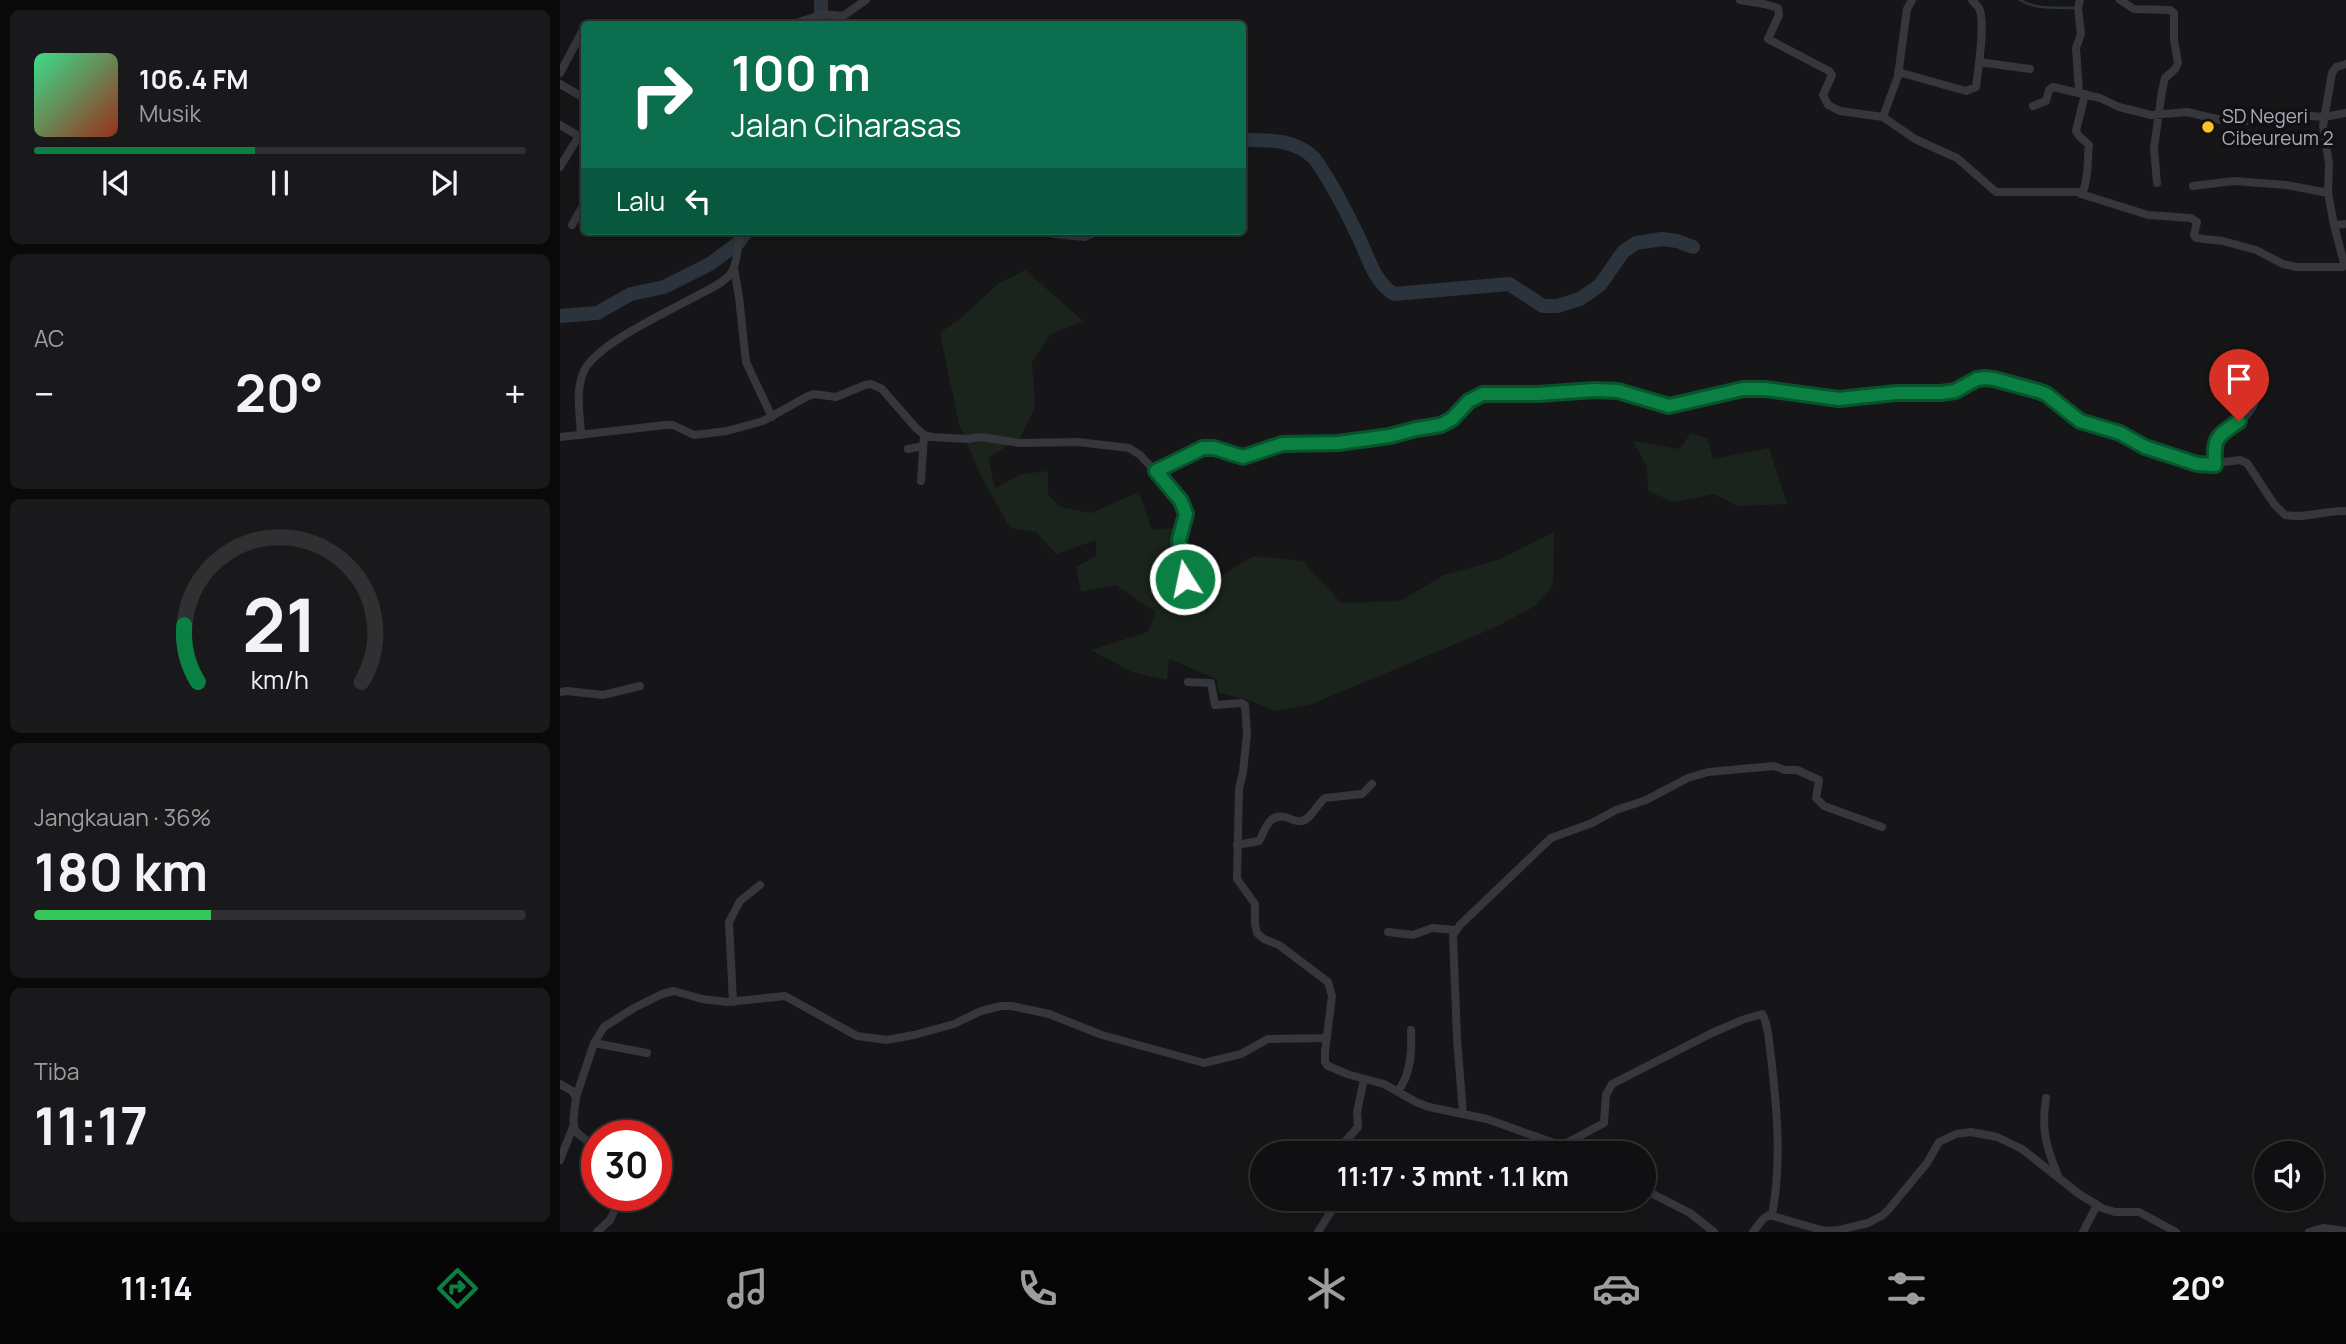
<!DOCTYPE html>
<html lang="id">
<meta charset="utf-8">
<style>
:root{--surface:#101012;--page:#19191b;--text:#f1f3f6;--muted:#9c9d9f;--line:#303032;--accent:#0b8043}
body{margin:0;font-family:Manrope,sans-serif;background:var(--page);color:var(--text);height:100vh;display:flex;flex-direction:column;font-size:26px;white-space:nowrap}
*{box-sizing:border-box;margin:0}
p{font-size:23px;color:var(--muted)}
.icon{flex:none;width:38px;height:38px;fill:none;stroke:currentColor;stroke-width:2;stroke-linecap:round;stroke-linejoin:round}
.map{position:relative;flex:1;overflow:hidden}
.sheet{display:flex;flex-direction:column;gap:10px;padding:10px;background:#09090a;width:560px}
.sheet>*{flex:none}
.top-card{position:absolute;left:21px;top:21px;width:665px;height:214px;border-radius:7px;box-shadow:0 4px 18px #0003,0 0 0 2px var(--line);background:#0b6e4f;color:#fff;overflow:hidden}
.fabs{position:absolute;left:1694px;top:1141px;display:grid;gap:14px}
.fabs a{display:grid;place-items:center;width:70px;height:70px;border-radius:50%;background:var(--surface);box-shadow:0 4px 18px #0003,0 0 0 2px var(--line);font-size:35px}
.speed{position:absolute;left:21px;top:1120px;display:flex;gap:14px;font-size:35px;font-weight:700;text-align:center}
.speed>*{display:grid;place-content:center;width:91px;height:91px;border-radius:50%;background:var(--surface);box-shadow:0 4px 18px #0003,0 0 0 2px var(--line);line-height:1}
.speed .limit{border:10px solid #d22;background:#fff;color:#111}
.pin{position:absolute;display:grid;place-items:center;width:60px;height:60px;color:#fff;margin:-72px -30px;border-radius:50% 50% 50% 0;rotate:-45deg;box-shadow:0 0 7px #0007}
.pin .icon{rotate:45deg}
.me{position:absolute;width:77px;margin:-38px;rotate:350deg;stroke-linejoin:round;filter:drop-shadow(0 0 5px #0008)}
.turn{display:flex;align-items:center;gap:24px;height:147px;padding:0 35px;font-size:32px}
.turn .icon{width:91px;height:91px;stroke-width:2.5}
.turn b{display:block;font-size:49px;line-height:60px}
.then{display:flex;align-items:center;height:66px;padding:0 35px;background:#0003;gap:14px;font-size:26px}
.big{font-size:52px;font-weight:700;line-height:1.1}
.sheet .card{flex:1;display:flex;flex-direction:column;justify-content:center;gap:10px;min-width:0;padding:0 24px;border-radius:10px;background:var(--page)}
.sheet .dial{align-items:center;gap:0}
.dial svg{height:182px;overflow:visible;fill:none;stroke:var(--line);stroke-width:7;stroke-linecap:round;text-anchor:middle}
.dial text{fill:var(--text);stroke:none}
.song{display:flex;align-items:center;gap:21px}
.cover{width:84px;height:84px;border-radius:10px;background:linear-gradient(135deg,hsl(150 70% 55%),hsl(10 70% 35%))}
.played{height:7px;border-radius:4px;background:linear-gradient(90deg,var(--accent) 45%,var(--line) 45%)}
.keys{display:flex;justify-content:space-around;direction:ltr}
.heat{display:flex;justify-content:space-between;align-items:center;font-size:38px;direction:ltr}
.charge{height:10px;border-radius:5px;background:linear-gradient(90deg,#34c759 36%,var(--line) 0)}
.trip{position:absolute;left:690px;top:1141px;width:406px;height:70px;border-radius:35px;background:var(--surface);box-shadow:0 4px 18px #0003,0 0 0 2px var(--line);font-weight:700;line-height:70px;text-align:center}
.menu{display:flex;height:112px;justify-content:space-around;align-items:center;background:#060607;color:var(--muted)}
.menu .icon{width:49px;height:49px}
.menu .on{color:var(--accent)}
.menu b{font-size:32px;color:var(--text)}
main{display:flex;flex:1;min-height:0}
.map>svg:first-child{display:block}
.green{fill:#1b231d}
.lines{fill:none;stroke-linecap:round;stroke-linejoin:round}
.stream{stroke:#2b343d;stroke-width:2.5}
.river{stroke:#2b343d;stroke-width:14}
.street{stroke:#36373d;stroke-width:8}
.route-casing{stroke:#07532c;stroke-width:18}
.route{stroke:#0b8043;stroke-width:12}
.poi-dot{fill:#ffc027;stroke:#111113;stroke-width:2.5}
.labels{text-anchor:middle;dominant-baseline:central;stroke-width:7;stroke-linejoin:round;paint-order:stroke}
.poi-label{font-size:19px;fill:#a7abb9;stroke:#111113;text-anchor:start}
</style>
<main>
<section class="sheet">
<div class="card">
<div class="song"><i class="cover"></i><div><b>106.4 FM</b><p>Musik</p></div></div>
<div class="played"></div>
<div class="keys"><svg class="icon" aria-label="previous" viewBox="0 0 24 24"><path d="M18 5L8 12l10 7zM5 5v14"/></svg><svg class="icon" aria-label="pause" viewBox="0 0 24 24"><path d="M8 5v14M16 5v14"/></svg><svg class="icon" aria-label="next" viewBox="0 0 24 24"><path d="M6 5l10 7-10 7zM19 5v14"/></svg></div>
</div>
<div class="card"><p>AC</p>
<div class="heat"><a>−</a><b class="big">20°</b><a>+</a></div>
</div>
<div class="card dial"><svg viewBox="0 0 100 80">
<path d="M14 69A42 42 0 1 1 86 69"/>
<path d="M14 69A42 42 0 0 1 8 44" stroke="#0b8043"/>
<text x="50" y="56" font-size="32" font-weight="700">21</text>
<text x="50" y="72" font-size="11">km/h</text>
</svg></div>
<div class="card"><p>Jangkauan · 36%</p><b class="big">180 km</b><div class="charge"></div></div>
<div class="card"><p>Tiba</p><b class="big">11:17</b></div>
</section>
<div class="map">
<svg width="1786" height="1232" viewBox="0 0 1786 1232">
<rect width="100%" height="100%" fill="#161618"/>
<path class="green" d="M 465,270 L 523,321 L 491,334 L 472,362 L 475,407 L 460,438 L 428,458 L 435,488 L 462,474 L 488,471 L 488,494 L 500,507 L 531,513 L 579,492 L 592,530 L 618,528 L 611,566 L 618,590 L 661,576 L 693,556 L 743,561 L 781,603 L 840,601 L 884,575 L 938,560 L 994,532 L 993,586 L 975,606 L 936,627 L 752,704 L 714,711 L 692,701 L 659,693 L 657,679 L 609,659 L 607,680 L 572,672 L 531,650 L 588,632 L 595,612 L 556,585 L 521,592 L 516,567 L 536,556 L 536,540 L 496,554 L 476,532 L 450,528 L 420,474 L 399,424 L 380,333 L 402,317 L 438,284 Z
M 1131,433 L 1147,438 L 1153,459 L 1209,448 L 1227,504 L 1178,506 L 1154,494 L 1114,502 L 1088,491 L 1087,467 L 1073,441 L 1119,449 Z"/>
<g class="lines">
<path class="stream" d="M 1460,0 C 1476,10 1497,7 1516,8"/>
<path class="river" d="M 261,19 L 261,0
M 682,140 C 709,140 734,139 754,158 C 770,180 783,205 795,230 C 806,250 813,282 834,294 L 949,284 L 983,306 L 997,306 L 1020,299 L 1040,285 L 1063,252 L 1076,243 L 1102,239 L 1117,241 L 1133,247
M 494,231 L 524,234 L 531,231
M 0,316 L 37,313 L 71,294 L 104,287 L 150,264 L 178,243 L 187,231"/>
<path class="street" d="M 1180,0 L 1204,4 L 1218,8 L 1219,15 L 1208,39 L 1269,71 L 1272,75 L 1263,95 L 1268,105 L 1280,111 L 1323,117
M 1352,0 L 1347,9 L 1338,76 L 1323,117 L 1355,139 L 1397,158 L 1436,192 L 1523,192 C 1529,175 1527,162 1529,145 L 1519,136 L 1516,131 L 1525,94
M 1560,0 L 1574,9 L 1610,10 L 1614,13 L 1614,40 L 1618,63 L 1615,69 L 1605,78 L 1602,91 L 1594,148 L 1597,183
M 233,24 L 263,14 L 283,16 L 306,0
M 1419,62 L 1470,69
M 1786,64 L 1776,67 L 1772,73 L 1763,126 L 1769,164 L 1768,193 L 1774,225 L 1786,224
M 1338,72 L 1406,91 L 1416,87 C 1418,70 1426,23 1419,8 C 1417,5 1414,3 1412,0
M 0,73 L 24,28
M 0,84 L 24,98
M 1519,92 L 1516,48 L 1521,34 L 1518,8 L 1520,0
M 1473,106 L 1486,101 L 1489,90 L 1493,87 L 1540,98 L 1559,107 L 1591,115 L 1627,112 L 1661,120 L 1685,121 L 1737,115 L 1764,117 L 1786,113
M 0,125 L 24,139
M 0,167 L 19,136
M 1633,186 L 1674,181 L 1726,185 L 1768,193
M 1521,194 L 1588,215 L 1631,218 L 1637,222 L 1634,235 L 1636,238 L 1663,241 L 1696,250 L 1723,264 L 1736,267 L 1783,267 L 1784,263 L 1774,225
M 12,225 L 24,204
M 174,268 L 179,297 L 186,362 L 212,417
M 21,435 C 20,414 15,390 24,371 C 37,343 112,310 140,294 C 150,289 165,282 171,273 C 176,267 180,239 179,231
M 0,437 L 106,425 L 113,425 L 134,435 L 167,431 L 203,421 L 248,396 L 254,394 L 276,397 L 305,385 L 311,384 L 322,389 L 356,428 L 364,435 L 372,437 L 408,439 L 421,437 L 460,443 L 518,442 L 569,448 L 580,455 L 595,471 L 624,505 L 626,514 L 619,540 L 625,579
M 348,449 L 363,446
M 1655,465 C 1652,423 1672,436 1690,411 C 1696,403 1698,393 1701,384
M 595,471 L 643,448 L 654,448 L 683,457 L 722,444 L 777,443 L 830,436 L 856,429 L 881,425 L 892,419 L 909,401 L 923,394 L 977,394 L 1035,390 L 1058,391 L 1109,406 L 1152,398 L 1183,389 L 1205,389 L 1279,399 L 1336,393 L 1381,393 L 1395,391 L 1417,379 L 1425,378 L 1434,379 L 1478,391 L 1486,394 L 1520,421 L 1560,433 L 1585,447 L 1628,462 L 1642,465 L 1680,460 L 1687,463 L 1714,504 L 1725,515 C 1746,519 1765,510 1786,511
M 361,481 L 364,435
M 628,682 L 651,683 L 655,705 L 681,703 L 685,705 L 687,734 L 683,772 L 679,789 L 677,879 L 695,904 L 695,924 L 697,933 L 704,939 L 719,945 L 768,982 L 772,996 L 765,1052 L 765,1062 L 768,1066 L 790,1075 L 824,1084 L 856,1102 L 869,1107 L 927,1119 L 997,1144 L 1013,1153
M 0,692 L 7,691 L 43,695 L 80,686
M 677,845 L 699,841 C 706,829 708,814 725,817 C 730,818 735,822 741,821 C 751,820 757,804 765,798 L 802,794 L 812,784
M 828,932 L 853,935 L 872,928 L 895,930
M 173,1002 L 169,922 L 180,901 L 200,885
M 34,1043 L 87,1053
M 0,1084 L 12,1091 L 16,1097 C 13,1127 7,1131 37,1146
M 838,1091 C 851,1074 852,1051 851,1030
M 16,1097 L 34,1043 L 44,1027 L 74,1008 L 102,994 L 114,991 L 142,999 L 167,1002 L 225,996 L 297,1036 L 327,1040 L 354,1035 L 394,1024 L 421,1011 L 441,1006 L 452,1006 L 489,1014 L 542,1035 L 644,1063 L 681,1054 L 708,1039 L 767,1038
M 1486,1098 C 1481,1130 1486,1146 1498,1176
M 903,1114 L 897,1038 L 893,935 L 900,925 L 991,838 L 1032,823 L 1056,810 L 1086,800 L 1128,778 L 1148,772 L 1214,766 L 1225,770 L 1237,770 L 1259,780 L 1256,798 L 1264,806 L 1322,827
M 1001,1146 L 1044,1123 L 1046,1095 L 1052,1084 L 1152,1033 L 1182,1020 L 1202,1014 C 1209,1025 1209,1044 1211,1057 C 1217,1109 1222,1162 1212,1215
M 784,1153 L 783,1144 L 798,1127 L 797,1112 L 804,1079
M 0,1160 L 13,1127
M 96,1167 L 105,1170
M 1083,1189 L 1130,1213 L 1154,1232
M 37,1232 L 50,1220 L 62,1195
M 758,1232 L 779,1199
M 1193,1232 L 1203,1219 L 1209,1215 L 1265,1231 L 1279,1230 L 1308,1223 L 1323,1215 L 1329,1209 L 1367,1163 L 1379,1142 L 1396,1134 L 1411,1132 L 1437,1137 L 1462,1149 L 1519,1194 L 1542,1208 L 1555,1212 L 1579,1212 L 1616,1232
M 1523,1232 L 1537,1205
M 1749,1232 L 1763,1228 L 1786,1231"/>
</g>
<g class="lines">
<g class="route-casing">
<path id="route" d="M 625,579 L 619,540 L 626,514 L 621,501 L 596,471 L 643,448 L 654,448 L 683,457 L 722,444 L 778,443 L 830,436 L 856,429 L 881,425 L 892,419 L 909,401 L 923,394 L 978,394 L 1035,390 L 1058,391 L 1109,406 L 1183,389 L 1205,389 L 1279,399 L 1336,393 L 1381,393 L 1395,391 L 1417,379 L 1425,378 L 1434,379 L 1478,391 L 1486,394 L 1520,421 L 1560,433 L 1585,447 L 1637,464 L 1655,465 C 1653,435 1658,437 1679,421"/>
</g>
<use href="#route" class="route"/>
</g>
<circle class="poi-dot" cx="1648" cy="127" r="7"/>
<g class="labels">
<g class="poi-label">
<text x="1662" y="116">SD Negeri<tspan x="1662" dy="22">Cibeureum 2</tspan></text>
</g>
</g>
</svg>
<div class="fabs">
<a><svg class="icon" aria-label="sound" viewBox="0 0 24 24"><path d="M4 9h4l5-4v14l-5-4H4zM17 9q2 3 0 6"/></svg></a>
</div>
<div class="speed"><div class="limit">30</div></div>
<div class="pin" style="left:1679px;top:421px;background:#d93025"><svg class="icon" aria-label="arrive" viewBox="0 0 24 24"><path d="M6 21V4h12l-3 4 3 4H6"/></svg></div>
<svg class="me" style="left:625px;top:579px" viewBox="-20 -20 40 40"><circle r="17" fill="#0b8043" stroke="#fff" stroke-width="3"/><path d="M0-11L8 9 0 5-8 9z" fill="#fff"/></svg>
<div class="trip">11:17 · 3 mnt · 1.1 km</div>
<div class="top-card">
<div class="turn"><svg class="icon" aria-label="right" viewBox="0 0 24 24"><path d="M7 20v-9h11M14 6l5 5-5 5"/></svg><div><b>100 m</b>Jalan Ciharasas</div></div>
<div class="then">Lalu<svg class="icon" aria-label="left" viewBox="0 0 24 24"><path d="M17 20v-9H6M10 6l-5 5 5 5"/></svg></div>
</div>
</div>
</main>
<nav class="menu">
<b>11:14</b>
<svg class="icon on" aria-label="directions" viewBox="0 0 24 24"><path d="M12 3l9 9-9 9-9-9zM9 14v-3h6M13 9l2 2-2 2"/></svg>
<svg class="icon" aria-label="music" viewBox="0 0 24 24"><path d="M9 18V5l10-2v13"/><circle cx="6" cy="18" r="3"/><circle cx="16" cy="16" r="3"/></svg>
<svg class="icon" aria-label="phone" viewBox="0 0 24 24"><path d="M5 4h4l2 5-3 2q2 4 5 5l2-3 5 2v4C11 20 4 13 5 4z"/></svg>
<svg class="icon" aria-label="climate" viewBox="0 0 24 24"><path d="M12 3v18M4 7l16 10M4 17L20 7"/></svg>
<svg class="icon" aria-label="car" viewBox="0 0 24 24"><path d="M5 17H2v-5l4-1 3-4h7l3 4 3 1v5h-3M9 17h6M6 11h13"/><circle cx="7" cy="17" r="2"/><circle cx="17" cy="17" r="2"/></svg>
<svg class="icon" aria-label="filters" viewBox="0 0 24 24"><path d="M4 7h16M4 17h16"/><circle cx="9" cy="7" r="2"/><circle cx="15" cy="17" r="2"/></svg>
<b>20°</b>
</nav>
